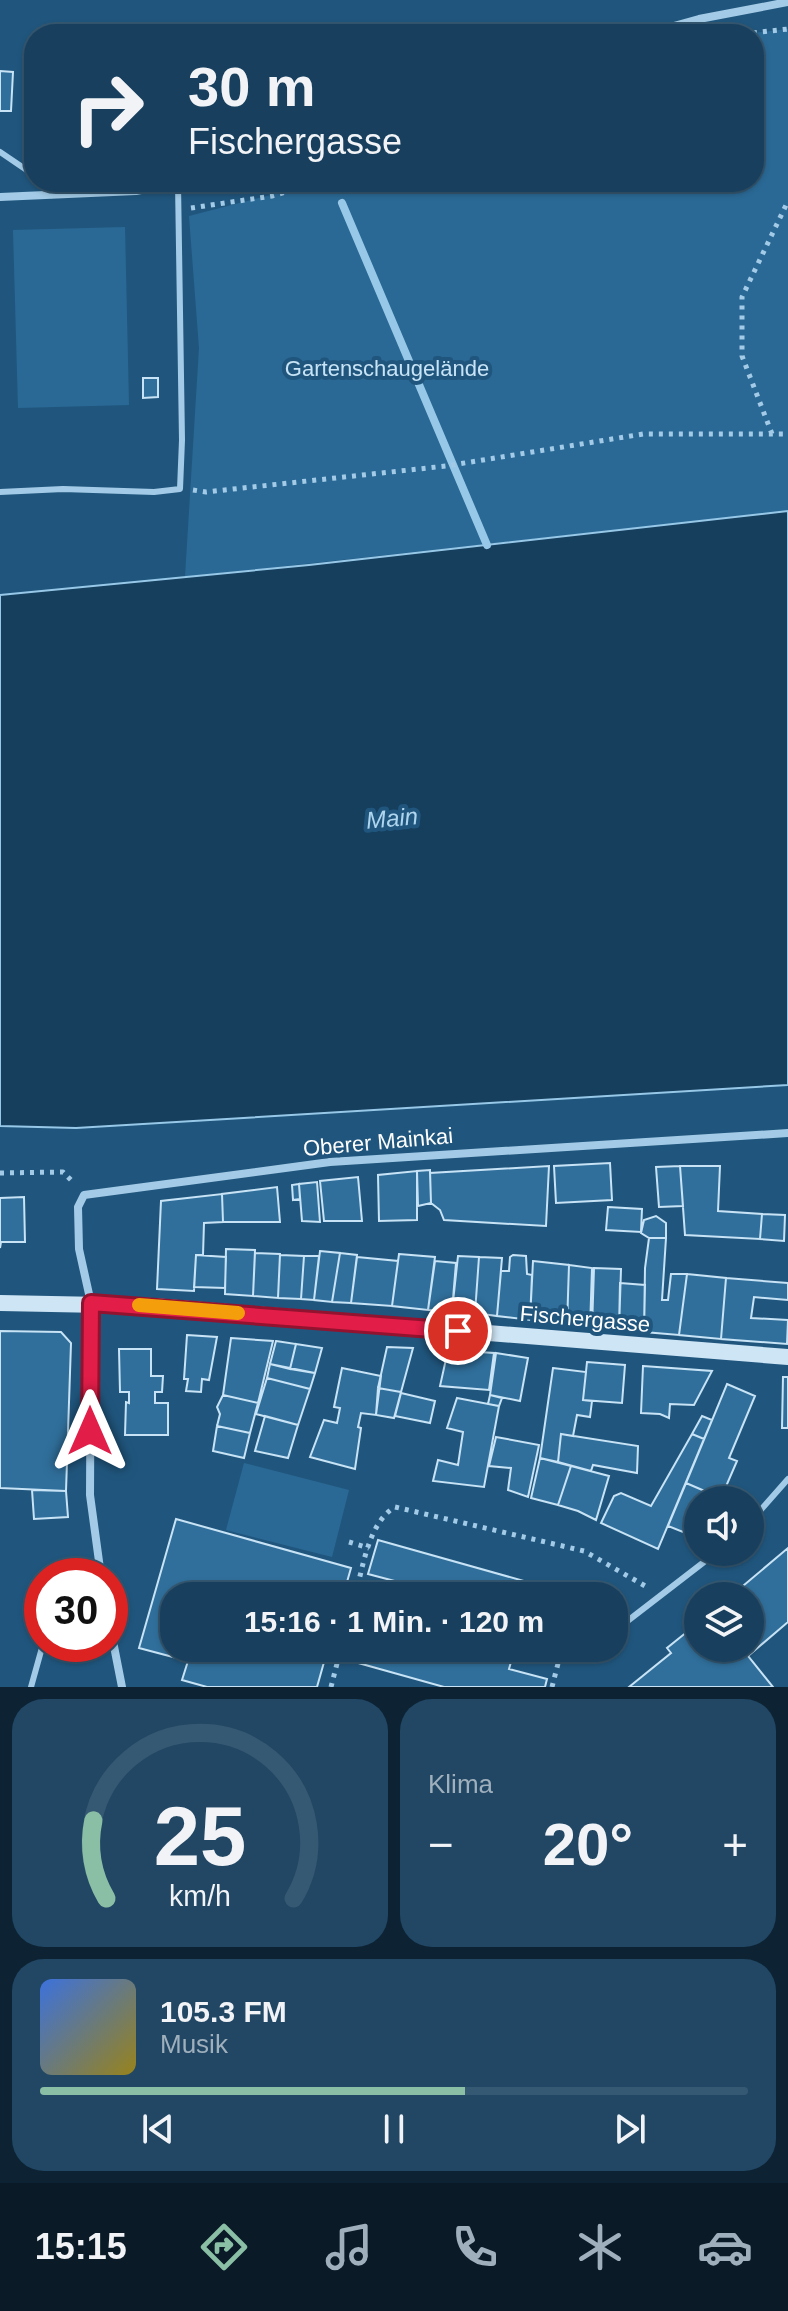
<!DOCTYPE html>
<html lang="de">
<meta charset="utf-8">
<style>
:root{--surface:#18405e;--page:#214764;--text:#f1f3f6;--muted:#9fafbc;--line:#365973;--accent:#8abfa5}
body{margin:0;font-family:Arial,sans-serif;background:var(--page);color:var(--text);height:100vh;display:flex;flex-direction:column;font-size:30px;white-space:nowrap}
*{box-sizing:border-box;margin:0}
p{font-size:26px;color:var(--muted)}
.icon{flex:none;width:44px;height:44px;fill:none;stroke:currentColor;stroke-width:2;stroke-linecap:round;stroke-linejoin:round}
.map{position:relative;height:1687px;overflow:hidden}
.panel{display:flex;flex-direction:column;gap:12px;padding:12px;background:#0d2334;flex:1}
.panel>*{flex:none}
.banner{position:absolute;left:24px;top:24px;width:740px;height:168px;border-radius:32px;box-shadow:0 2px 6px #0004,0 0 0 2px var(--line);background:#18405e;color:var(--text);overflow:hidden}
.controls{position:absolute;left:684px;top:1486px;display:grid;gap:16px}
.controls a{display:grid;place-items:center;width:80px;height:80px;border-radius:50%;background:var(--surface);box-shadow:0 2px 6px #0004,0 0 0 2px var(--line);font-size:40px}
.speed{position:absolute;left:24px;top:1558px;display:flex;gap:16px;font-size:40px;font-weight:700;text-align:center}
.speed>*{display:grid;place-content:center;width:104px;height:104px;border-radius:50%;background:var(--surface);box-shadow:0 2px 6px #0004,0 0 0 2px var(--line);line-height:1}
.speed .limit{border:12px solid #d22;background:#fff;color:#111}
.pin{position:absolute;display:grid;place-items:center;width:68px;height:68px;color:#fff;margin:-34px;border:4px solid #fff;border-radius:50%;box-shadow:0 2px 8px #0007}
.me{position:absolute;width:88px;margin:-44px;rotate:0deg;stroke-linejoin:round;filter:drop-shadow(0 0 6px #0008)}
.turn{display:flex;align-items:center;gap:28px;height:168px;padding:0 32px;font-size:36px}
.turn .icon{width:104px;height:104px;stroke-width:2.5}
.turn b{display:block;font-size:56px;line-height:68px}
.big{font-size:60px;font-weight:700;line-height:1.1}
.panel .card{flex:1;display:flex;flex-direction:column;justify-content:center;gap:12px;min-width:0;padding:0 28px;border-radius:32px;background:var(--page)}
.panel .dial{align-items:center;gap:0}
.dial svg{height:208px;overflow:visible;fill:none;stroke:var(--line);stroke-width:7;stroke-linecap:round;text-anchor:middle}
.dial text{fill:var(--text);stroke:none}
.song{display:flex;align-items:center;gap:24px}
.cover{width:96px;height:96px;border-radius:12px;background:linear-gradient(135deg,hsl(220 70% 55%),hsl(50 70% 35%))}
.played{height:8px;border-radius:4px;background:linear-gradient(90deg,var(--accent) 60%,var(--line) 60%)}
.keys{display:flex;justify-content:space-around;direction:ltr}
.heat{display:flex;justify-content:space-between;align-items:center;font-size:44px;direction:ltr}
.panel .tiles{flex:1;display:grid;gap:12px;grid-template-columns:1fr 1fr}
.card:last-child{grid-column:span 2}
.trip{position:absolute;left:160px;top:1582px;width:468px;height:80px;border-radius:32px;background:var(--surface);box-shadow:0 2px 6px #0004,0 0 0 2px var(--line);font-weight:700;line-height:80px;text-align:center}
.dock{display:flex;height:128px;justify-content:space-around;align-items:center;background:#0a1a26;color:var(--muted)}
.dock .icon{width:56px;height:56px}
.dock .active{color:var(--accent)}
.dock b{font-size:36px;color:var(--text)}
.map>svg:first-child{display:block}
.green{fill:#2a6995}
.water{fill:#163e5d;stroke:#97c8e8;stroke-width:2}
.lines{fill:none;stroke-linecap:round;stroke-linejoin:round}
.stream{stroke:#97c8e8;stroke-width:8}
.building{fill:#306f9b;stroke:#c7e3f5;stroke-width:2}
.path{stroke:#a3cbe7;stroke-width:5;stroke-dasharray:4 6;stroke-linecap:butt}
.lane{stroke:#a3cbe7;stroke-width:6}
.street{stroke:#a3cbe7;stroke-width:8}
.secondary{stroke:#cee5f6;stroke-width:16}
.route-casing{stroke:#92132f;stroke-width:20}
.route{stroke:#e11d48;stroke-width:14}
.slow{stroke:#f59e0b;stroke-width:14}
.labels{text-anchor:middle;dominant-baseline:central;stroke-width:8;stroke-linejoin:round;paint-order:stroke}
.park-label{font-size:22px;fill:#c7e3f5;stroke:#20567d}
.street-label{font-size:22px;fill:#fff;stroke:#20567d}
.water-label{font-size:24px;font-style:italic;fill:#afd5ef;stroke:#20567d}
</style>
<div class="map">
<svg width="788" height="1687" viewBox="0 0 788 1687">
<rect width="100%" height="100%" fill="#20567d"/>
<path class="green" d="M 788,29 L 788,511 L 185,577 L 199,348 L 189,216 L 321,182 L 754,182 L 754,34 L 743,34 Z
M 125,227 L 129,405 L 18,408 L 13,230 Z
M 244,1463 L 349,1490 L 332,1557 L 226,1530 Z"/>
<path class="water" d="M 788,511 L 788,1085 L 76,1128 L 0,1126 L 0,595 L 309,565 Z"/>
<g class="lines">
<path class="stream" d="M 342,203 L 487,545"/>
</g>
<path class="building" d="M 0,71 L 13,72 L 11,111 L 0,111 Z
M 143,378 L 158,378 L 158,397 L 143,398 Z
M 610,1163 L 612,1200 L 556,1203 L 554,1166 Z
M 549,1166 L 546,1226 L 444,1220 L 440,1210 L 431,1203 L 430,1173 Z
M 680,1166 L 683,1206 L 659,1207 L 656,1167 Z
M 680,1166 L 720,1166 L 718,1211 L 762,1214 L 760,1239 L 685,1235 Z
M 430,1170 L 431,1203 L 418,1206 L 417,1171 Z
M 417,1171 L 417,1220 L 379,1221 L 378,1175 Z
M 358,1177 L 362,1221 L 324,1221 L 320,1181 Z
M 317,1182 L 320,1222 L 302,1221 L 299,1184 Z
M 299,1184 L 300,1199 L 293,1200 L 292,1185 Z
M 277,1187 L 280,1222 L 223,1222 L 222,1194 Z
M 222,1194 L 223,1222 L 204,1223 L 203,1255 L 196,1255 L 194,1291 L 157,1289 L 161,1201 Z
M 24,1197 L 25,1242 L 1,1242 L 0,1248 L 0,1198 Z
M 608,1207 L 642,1209 L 641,1232 L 606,1230 Z
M 762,1214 L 785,1215 L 784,1241 L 760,1239 Z
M 656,1216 L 666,1223 L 666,1238 L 649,1238 L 641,1233 L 644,1220 Z
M 649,1238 L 666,1238 L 662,1300 L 668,1300 L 671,1274 L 687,1274 L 679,1335 L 644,1332 L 645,1268 Z
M 226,1249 L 255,1250 L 253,1296 L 225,1294 Z
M 320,1251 L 340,1253 L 332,1302 L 314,1300 Z
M 255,1253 L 280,1254 L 278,1298 L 253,1296 Z
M 340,1253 L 357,1255 L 351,1303 L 332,1302 Z
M 399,1254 L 435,1257 L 428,1310 L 392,1306 Z
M 196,1255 L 226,1257 L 225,1288 L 194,1287 Z
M 280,1255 L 304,1256 L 301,1299 L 278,1298 Z
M 513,1255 L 526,1256 L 527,1274 L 532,1275 L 530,1320 L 497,1316 L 501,1271 L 509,1271 L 510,1257 Z
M 304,1256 L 319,1256 L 314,1300 L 301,1299 Z
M 458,1256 L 479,1257 L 475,1313 L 452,1311 Z
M 357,1257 L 398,1261 L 392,1306 L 351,1303 Z
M 479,1257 L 502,1258 L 497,1316 L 475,1313 Z
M 435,1261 L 456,1263 L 452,1311 L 428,1310 Z
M 533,1261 L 569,1265 L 567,1326 L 530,1320 Z
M 569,1265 L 592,1268 L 590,1329 L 567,1326 Z
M 594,1268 L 621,1269 L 619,1330 L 592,1328 Z
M 687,1274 L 726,1278 L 721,1339 L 679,1335 Z
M 726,1278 L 788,1283 L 788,1300 L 754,1297 L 751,1318 L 788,1320 L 787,1344 L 721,1339 Z
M 620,1283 L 645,1285 L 644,1332 L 619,1330 Z
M 0,1331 L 61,1332 L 71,1343 L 66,1491 L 0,1488 Z
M 187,1335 L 217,1337 L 209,1380 L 202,1379 L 201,1392 L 186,1391 L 188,1379 L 184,1379 Z
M 231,1338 L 273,1341 L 258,1403 L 223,1395 Z
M 276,1341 L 296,1344 L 290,1369 L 270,1364 Z
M 296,1344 L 322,1348 L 315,1373 L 290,1369 Z
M 387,1347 L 413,1348 L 401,1392 L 378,1388 Z
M 119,1349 L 151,1349 L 151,1376 L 163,1376 L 162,1392 L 155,1392 L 155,1403 L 168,1403 L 168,1435 L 125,1435 L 126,1402 L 129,1403 L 129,1392 L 120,1392 Z
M 448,1350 L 494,1353 L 489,1390 L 440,1386 Z
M 496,1353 L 528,1358 L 520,1401 L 490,1395 Z
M 587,1362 L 625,1365 L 622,1403 L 583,1400 Z
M 270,1364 L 315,1373 L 310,1389 L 267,1378 Z
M 643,1366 L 712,1371 L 694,1405 L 670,1404 L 669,1418 L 660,1414 L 641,1413 Z
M 342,1368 L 381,1376 L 376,1415 L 361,1413 L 358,1427 L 361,1428 L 355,1469 L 310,1457 L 324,1420 L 337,1423 L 340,1408 L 334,1407 Z
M 553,1368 L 586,1372 L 583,1400 L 592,1401 L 590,1417 L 577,1415 L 573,1436 L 561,1434 L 558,1462 L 540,1458 Z
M 783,1377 L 788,1377 L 788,1428 L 782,1428 Z
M 267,1378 L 310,1389 L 298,1425 L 256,1414 Z
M 727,1384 L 755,1396 L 729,1458 L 737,1461 L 721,1498 L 686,1483 Z
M 378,1388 L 401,1392 L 394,1418 L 376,1415 Z
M 401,1393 L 435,1401 L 430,1423 L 395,1416 Z
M 223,1395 L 258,1403 L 250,1433 L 217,1426 L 220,1414 L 217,1407 Z
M 490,1395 L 502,1398 L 499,1406 L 488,1404 Z
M 457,1398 L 499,1406 L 484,1487 L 433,1481 L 438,1460 L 458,1465 L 463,1432 L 447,1428 Z
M 265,1416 L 298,1425 L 288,1458 L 255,1451 Z
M 702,1416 L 712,1420 L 704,1439 L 692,1434 Z
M 217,1426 L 250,1433 L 244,1458 L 213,1451 Z
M 561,1434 L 638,1446 L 637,1473 L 593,1465 L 591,1471 L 558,1462 Z
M 692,1434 L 704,1439 L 658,1549 L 601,1523 L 614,1496 L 621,1493 L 651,1506 Z
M 496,1437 L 539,1445 L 528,1497 L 508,1490 L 511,1468 L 489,1466 Z
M 540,1458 L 571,1466 L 558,1505 L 531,1498 Z
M 571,1466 L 609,1476 L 596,1520 L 578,1511 L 558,1505 Z
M 686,1483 L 721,1498 L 698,1500 L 698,1538 L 668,1526 Z
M 32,1490 L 66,1491 L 68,1517 L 34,1519 Z
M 176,1519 L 351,1568 L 343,1596 L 174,1596 L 174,1648 L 328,1648 L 317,1687 L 207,1687 L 182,1680 L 188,1661 L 139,1648 Z
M 378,1540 L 570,1594 L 570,1596 L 446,1596 L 429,1591 L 428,1596 L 403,1596 L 406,1584 L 368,1574 Z
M 788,1548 L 788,1622 L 748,1656 L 773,1687 L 629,1687 L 671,1653 L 667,1648 L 698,1623 L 698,1648 L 750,1648 L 750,1596 L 731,1596 Z
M 347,1648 L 438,1648 L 486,1661 L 490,1648 L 515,1648 L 509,1669 L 547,1679 L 545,1687 L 444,1687 L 344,1659 Z"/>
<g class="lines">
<path class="path" d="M 743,34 L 788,29
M 191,208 L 272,196 L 321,182
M 772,434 L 742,356 L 742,297 L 788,201
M 193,490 L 206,492 L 446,466 L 643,434 L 788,434
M 0,1173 L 63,1172 L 73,1182
M 349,1542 L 369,1548
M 355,1596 C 363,1568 368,1523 395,1507 L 584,1551 L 647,1587
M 567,1648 L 592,1650 L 594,1648
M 331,1687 L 341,1648
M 552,1687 L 562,1648"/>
<path class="lane" d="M 0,152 L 34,175
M 45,182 L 52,195
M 0,492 L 63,489 L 154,492 L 180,489 L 182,440 L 178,183
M 750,1522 L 788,1479
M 74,1576 L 99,1567
M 621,1626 L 717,1552
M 31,1687 L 43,1644"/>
<path class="street" d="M 645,34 L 699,19 L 788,2
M 0,197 L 136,191 L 181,182
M 101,1576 L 90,1495 L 91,1303 L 79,1249 L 78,1207 L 84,1195 L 330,1162 L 788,1133
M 110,1626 L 122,1687"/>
<path class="secondary" d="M 0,1303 L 153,1306 L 788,1357"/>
</g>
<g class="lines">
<g class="route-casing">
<path id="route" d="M 90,1431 L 91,1303 L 458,1331"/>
</g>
<use href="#route" class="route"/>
<path class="slow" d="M 139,1305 L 238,1313"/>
</g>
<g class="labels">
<g class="park-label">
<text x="387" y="368">Gartenschaugelände</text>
</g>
<g class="street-label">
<text transform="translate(378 1142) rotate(-5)">Oberer Mainkai</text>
<text transform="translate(585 1319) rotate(5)">Fischergasse</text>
</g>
<g class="water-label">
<text transform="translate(392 818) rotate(-5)">Main</text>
</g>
</g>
</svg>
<div class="controls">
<a><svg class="icon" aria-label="sound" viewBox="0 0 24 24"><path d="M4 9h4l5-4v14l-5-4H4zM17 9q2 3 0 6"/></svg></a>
<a><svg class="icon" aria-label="layers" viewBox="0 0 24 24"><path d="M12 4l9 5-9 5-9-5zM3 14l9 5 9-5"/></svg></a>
</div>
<div class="speed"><div class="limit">30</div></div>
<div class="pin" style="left:458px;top:1331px;background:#d93025"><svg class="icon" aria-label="arrive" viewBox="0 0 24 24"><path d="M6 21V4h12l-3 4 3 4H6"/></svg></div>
<svg class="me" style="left:90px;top:1431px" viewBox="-20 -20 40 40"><path d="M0-17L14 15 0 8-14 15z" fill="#e11d48" stroke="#fff" stroke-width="4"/></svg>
<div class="trip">15:16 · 1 Min. · 120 m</div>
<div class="banner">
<div class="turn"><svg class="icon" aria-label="right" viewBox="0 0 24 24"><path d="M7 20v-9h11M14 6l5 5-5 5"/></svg><div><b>30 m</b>Fischergasse</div></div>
</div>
</div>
<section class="panel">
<div class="tiles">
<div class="card dial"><svg viewBox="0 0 100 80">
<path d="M14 69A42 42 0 1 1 86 69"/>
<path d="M14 69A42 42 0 0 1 9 39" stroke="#8abfa5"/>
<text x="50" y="56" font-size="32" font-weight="700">25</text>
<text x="50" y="72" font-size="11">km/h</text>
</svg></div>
<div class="card"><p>Klima</p>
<div class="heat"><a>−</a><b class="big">20°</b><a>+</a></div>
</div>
<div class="card">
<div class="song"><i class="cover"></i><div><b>105.3 FM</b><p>Musik</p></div></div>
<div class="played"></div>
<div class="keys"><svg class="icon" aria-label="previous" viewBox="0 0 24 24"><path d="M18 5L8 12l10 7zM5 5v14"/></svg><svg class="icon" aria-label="pause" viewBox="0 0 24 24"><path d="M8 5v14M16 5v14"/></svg><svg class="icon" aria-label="next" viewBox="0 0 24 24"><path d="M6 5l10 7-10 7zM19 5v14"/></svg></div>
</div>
</div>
</section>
<nav class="dock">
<b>15:15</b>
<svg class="icon active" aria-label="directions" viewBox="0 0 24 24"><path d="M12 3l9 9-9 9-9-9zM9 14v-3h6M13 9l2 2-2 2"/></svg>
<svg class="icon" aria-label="music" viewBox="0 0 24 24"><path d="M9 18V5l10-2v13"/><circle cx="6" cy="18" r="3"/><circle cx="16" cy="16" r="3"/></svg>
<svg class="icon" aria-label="phone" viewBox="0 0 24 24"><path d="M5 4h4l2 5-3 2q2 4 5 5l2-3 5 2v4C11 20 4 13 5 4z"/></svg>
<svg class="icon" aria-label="climate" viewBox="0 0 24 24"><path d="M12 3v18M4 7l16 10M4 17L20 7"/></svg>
<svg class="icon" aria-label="car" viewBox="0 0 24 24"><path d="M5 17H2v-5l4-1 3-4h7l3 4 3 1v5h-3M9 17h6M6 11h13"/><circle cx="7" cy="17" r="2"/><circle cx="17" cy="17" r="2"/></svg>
</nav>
